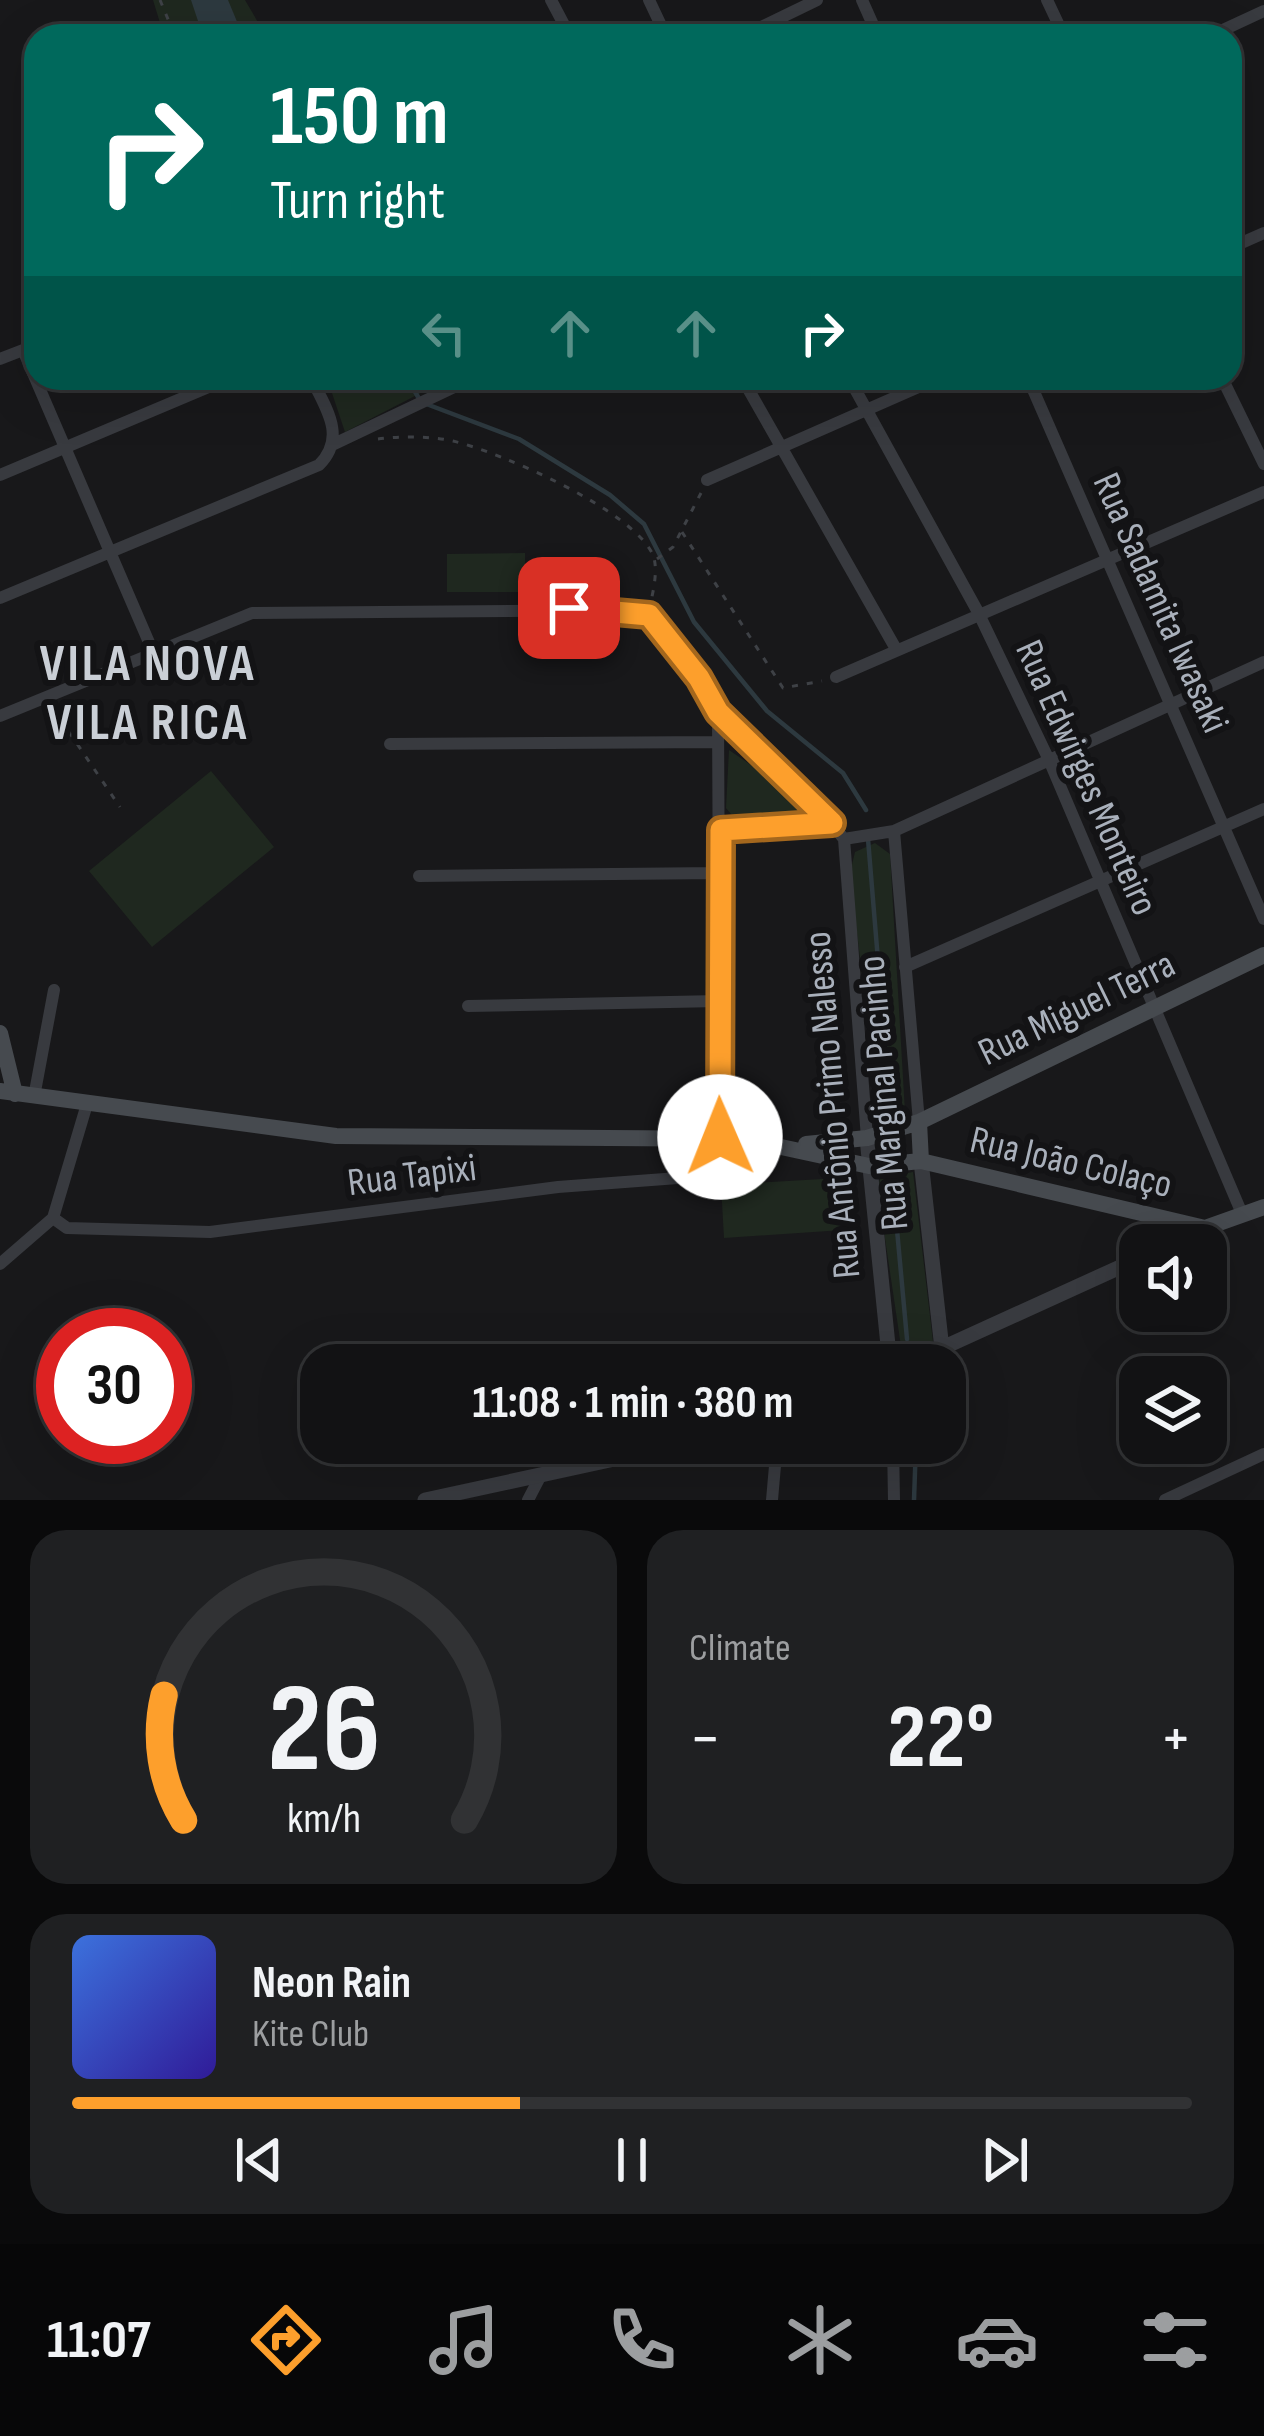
<!DOCTYPE html>
<meta charset="utf-8">
<style>
:root{--surface:#121214;--page:#1f2022;--text:#f1f3f6;--muted:#9c9ea0;--line:#313234;--accent:#fd9f2c}
body{margin:0;font-family:"Sofia Sans Condensed",sans-serif;background:var(--page);color:var(--text);height:100vh;display:flex;flex-direction:column;font-size:45px;white-space:nowrap}
*{box-sizing:border-box;margin:0}
p{font-size:39px;color:var(--muted)}
.icon{flex:none;width:66px;height:66px;fill:none;stroke:currentColor;stroke-width:2;stroke-linecap:round;stroke-linejoin:round}
.map{position:relative;height:1500px;overflow:hidden}
.details{display:flex;flex-direction:column;gap:30px;padding:30px;background:#0a0a0b;flex:1}
.details>*{flex:none}
.guide{position:absolute;left:24px;top:24px;width:1218px;height:366px;border-radius:36px;box-shadow:0 12px 48px #0002,0 0 0 3px var(--line);background:#00695c;color:#fff;overflow:hidden}
.buttons{position:absolute;left:1119px;top:1224px;display:grid;gap:24px}
.buttons a{display:grid;place-items:center;width:108px;height:108px;border-radius:24px;background:var(--surface);box-shadow:0 12px 48px #0002,0 0 0 3px var(--line);font-size:60px}
.speed{position:absolute;left:36px;top:1308px;display:flex;gap:24px;font-size:60px;font-weight:700;text-align:center}
.speed>*{display:grid;place-content:center;width:156px;height:156px;border-radius:50%;background:var(--surface);box-shadow:0 12px 48px #0002,0 0 0 3px var(--line);line-height:1}
.speed .limit{border:18px solid #d22;background:#fff;color:#111}
.pin{position:absolute;display:grid;place-items:center;width:102px;height:102px;color:#fff;margin:-51px;border-radius:24px;box-shadow:0 6px 18px #0006}
.me{position:absolute;width:132px;margin:-66px;rotate:359deg;stroke-linejoin:round;filter:drop-shadow(0 0 9px #0008)}
.turn{display:flex;align-items:center;gap:42px;height:252px;padding:0 48px;font-size:54px}
.turn .icon{width:156px;height:156px;stroke-width:2.5}
.turn b{display:block;font-size:84px;line-height:102px}
.lanes{display:flex;align-items:center;height:114px;padding:0 48px;background:#0003;justify-content:center;gap:60px;direction:ltr}
.lanes .off{opacity:.35}
.big{font-size:90px;font-weight:700;line-height:1.1}
.details .card{flex:1;display:flex;flex-direction:column;justify-content:center;gap:18px;min-width:0;padding:0 42px;border-radius:36px;background:var(--page)}
.details .dial{align-items:center;gap:0}
.dial svg{height:312px;overflow:visible;fill:none;stroke:var(--line);stroke-width:7;stroke-linecap:round;text-anchor:middle}
.dial text{fill:var(--text);stroke:none}
.song{display:flex;align-items:center;gap:36px}
.cover{width:144px;height:144px;border-radius:18px;background:linear-gradient(135deg,hsl(220 70% 55%),hsl(250 70% 35%))}
.played{height:12px;border-radius:6px;background:linear-gradient(90deg,var(--accent) 40%,var(--line) 40%)}
.keys{display:flex;justify-content:space-around;direction:ltr}
.heat{display:flex;justify-content:space-between;align-items:center;font-size:66px;direction:ltr}
.details .tiles{flex:1;display:grid;gap:30px;grid-template-columns:1fr 1fr}
.card:last-child{grid-column:span 2}
.trip{position:absolute;left:300px;top:1344px;width:666px;height:120px;border-radius:36px;background:var(--surface);box-shadow:0 12px 48px #0002,0 0 0 3px var(--line);font-weight:700;line-height:120px;text-align:center}
.menu{display:flex;height:192px;justify-content:space-around;align-items:center;background:#070708;color:var(--muted)}
.menu .icon{width:84px;height:84px}
.menu .current{color:var(--accent)}
.menu b{font-size:54px;color:var(--text)}
.map>svg:first-child{display:block}
.green{fill:#1f281f}
.water{fill:#2d393f}
.lines{fill:none;stroke-linecap:round;stroke-linejoin:round}
.stream{stroke:#2d393f;stroke-width:4.5}
.path{stroke:#3e4146;stroke-width:3;stroke-dasharray:6 9;stroke-linecap:butt}
.minor{stroke:#383a3f;stroke-width:12}
.tertiary{stroke:#383a3f;stroke-width:15}
.secondary{stroke:#464a4f;stroke-width:16}
.route-casing{stroke:#a4671d;stroke-width:30}
.route{stroke:#fd9f2c;stroke-width:21}
.labels{text-anchor:middle;dominant-baseline:central;stroke-width:12;stroke-linejoin:round;paint-order:stroke}
.street-label{font-size:39px;fill:#a9b0bb;stroke:#131315}
.district-label{font-size:51px;font-weight:bold;letter-spacing:3px;fill:#cacfd6;stroke:#131315}
</style>
<div class="map">
<svg width="1264" height="1500" viewBox="0 0 1264 1500">
<rect width="100%" height="100%" fill="#18181a"/>
<path class="green" d="M 153,0 L 245,0 L 266,36 L 164,36 Z
M 327,378 L 450,378 L 345,432 Z
M 525,553 L 525,592 L 447,592 L 447,554 Z
M 729,750 L 805,802 L 804,813 L 731,814 L 726,808 Z
M 211,771 L 274,847 L 152,947 L 89,871 Z
M 875,843 L 890,854 L 905,1112 L 879,1119 L 850,873 L 855,852 Z
M 913,1172 L 934,1350 L 903,1360 L 878,1191 L 880,1178 Z
M 840,1178 L 843,1230 L 724,1238 L 721,1185 Z"/>
<path class="water" d="M 191,0 L 228,0 L 243,36 L 203,36 Z"/>
<g class="lines">
<path class="stream" d="M 407,378 L 421,402 L 519,439 L 610,495 L 644,524 L 694,622 L 767,711 L 843,773 L 866,810
M 868,839 L 890,1106
M 892,1175 L 907,1339
M 914,1500 L 916,1443"/>
<path class="path" d="M 160,0 L 175,36
M 378,439 C 402,436 429,436 453,441 C 500,452 633,510 653,555 C 658,568 654,588 651,601
M 682,532 L 783,688 L 822,681
M 657,559 L 673,547 L 701,493
M 52,707 L 120,807"/>
<path class="minor" d="M 551,0 L 570,36
M 649,0 L 666,36
M 862,0 L 878,36
M 1047,0 L 1064,36
M 743,36 L 817,0
M 1210,36 L 1264,11
M 1230,248 L 1264,233
M 23,350 L 154,654
M 0,359 L 36,345
M 742,378 L 896,649
M 849,378 L 978,612 L 1049,760 L 1243,1216
M 1028,378 L 1264,919
M 1222,378 L 1264,464
M 332,445 L 473,378
M 0,475 L 230,378
M 707,480 L 939,378
M 0,598 L 319,465 C 347,437 326,408 311,378
M 836,677 L 1264,492
M 718,712 L 720,1137
M 0,716 L 252,613 L 628,610 L 649,615 L 699,678 L 718,712 L 810,796 L 844,839
M 390,744 L 718,742
M 720,830 L 832,823
M 894,831 L 919,1122
M 844,839 L 894,831 L 1264,662
M 844,839 L 867,1138
M 419,876 L 719,873
M 905,967 L 1264,809
M 468,1006 L 719,1001
M 34,1097 L 54,990
M 53,1218 L 67,1228 L 210,1232 L 558,1187 L 718,1175 L 755,1161 L 770,1143
M 0,1264 L 53,1218 L 87,1104
M 893,1443 L 894,1500
M 528,1500 L 541,1475
M 772,1500 L 777,1443
M 1165,1500 L 1264,1454"/>
<path class="tertiary" d="M 867,1138 L 890,1365
M 921,1161 L 942,1349
M 1169,1245 L 1205,1228
M 905,1365 L 1140,1258
M 425,1500 L 688,1443"/>
<path class="secondary" d="M 0,1033 L 15,1094
M 0,1091 L 336,1136 L 744,1139 L 869,1166 L 921,1161 L 1205,1228 L 1264,1207
M 919,1122 L 921,1161
M 806,1144 L 867,1138 L 919,1122 L 1264,955"/>
</g>
<g class="lines">
<g class="route-casing">
<path id="route" d="M 569,608 L 649,615 L 699,678 L 718,712 L 832,823 L 721,830 L 720,1137"/>
</g>
<use href="#route" class="route"/>
</g>
<g class="labels">
<g class="street-label">
<text transform="translate(1160 603) rotate(66)">Rua Sadamita Iwasaki</text>
<text transform="translate(1086 778) rotate(66)">Rua Edwirges Monteiro</text>
<text transform="translate(1077 1009) rotate(-26)">Rua Miguel Terra</text>
<text transform="translate(884 1093) rotate(-95)">Rua Marginal Pacinho</text>
<text transform="translate(833 1105) rotate(-95)">Rua Antônio Primo Nalesso</text>
<text transform="translate(1071 1163) rotate(13)">Rua João Colaço</text>
<text transform="translate(412 1176) rotate(-7)">Rua Tapixi</text>
</g>
<g class="district-label">
<text x="148" y="664">VILA NOVA<tspan x="148" dy="59">VILA RICA</tspan></text>
</g>
</g>
</svg>
<div class="buttons">
<a><svg class="icon" aria-label="sound" viewBox="0 0 24 24"><path d="M4 9h4l5-4v14l-5-4H4zM17 9q2 3 0 6"/></svg></a>
<a><svg class="icon" aria-label="layers" viewBox="0 0 24 24"><path d="M12 4l9 5-9 5-9-5zM3 14l9 5 9-5"/></svg></a>
</div>
<div class="speed"><div class="limit">30</div></div>
<div class="pin" style="left:569px;top:608px;background:#d93025"><svg class="icon" aria-label="arrive" viewBox="0 0 24 24"><path d="M6 21V4h12l-3 4 3 4H6"/></svg></div>
<svg class="me" style="left:720px;top:1137px" viewBox="-20 -20 40 40"><circle r="19" fill="#fff"/><path d="M0-13L10 11 0 6-10 11z" fill="#fd9f2c"/></svg>
<div class="trip">11:08 · 1 min · 380 m</div>
<div class="guide">
<div class="turn"><svg class="icon" aria-label="right" viewBox="0 0 24 24"><path d="M7 20v-9h11M14 6l5 5-5 5"/></svg><div><b>150 m</b>Turn right</div></div>
<div class="lanes"><svg class="icon off" aria-label="left" viewBox="0 0 24 24"><path d="M17 20v-9H6M10 6l-5 5 5 5"/></svg><svg class="icon off" aria-label="ahead" viewBox="0 0 24 24"><path d="M12 20V5M6 11l6-6 6 6"/></svg><svg class="icon off" aria-label="ahead" viewBox="0 0 24 24"><path d="M12 20V5M6 11l6-6 6 6"/></svg><svg class="icon" aria-label="right" viewBox="0 0 24 24"><path d="M7 20v-9h11M14 6l5 5-5 5"/></svg></div>
</div>
</div>
<section class="details">
<div class="tiles">
<div class="card dial"><svg viewBox="0 0 100 80">
<path d="M14 69A42 42 0 1 1 86 69"/>
<path d="M14 69A42 42 0 0 1 9 37" stroke="#fd9f2c"/>
<text x="50" y="56" font-size="32" font-weight="700">26</text>
<text x="50" y="72" font-size="11">km/h</text>
</svg></div>
<div class="card"><p>Climate</p>
<div class="heat"><a>−</a><b class="big">22°</b><a>+</a></div>
</div>
<div class="card">
<div class="song"><i class="cover"></i><div><b>Neon Rain</b><p>Kite Club</p></div></div>
<div class="played"></div>
<div class="keys"><svg class="icon" aria-label="previous" viewBox="0 0 24 24"><path d="M18 5L8 12l10 7zM5 5v14"/></svg><svg class="icon" aria-label="pause" viewBox="0 0 24 24"><path d="M8 5v14M16 5v14"/></svg><svg class="icon" aria-label="next" viewBox="0 0 24 24"><path d="M6 5l10 7-10 7zM19 5v14"/></svg></div>
</div>
</div>
</section>
<nav class="menu">
<b>11:07</b>
<svg class="icon current" aria-label="directions" viewBox="0 0 24 24"><path d="M12 3l9 9-9 9-9-9zM9 14v-3h6M13 9l2 2-2 2"/></svg>
<svg class="icon" aria-label="music" viewBox="0 0 24 24"><path d="M9 18V5l10-2v13"/><circle cx="6" cy="18" r="3"/><circle cx="16" cy="16" r="3"/></svg>
<svg class="icon" aria-label="phone" viewBox="0 0 24 24"><path d="M5 4h4l2 5-3 2q2 4 5 5l2-3 5 2v4C11 20 4 13 5 4z"/></svg>
<svg class="icon" aria-label="climate" viewBox="0 0 24 24"><path d="M12 3v18M4 7l16 10M4 17L20 7"/></svg>
<svg class="icon" aria-label="car" viewBox="0 0 24 24"><path d="M5 17H2v-5l4-1 3-4h7l3 4 3 1v5h-3M9 17h6M6 11h13"/><circle cx="7" cy="17" r="2"/><circle cx="17" cy="17" r="2"/></svg>
<svg class="icon" aria-label="filters" viewBox="0 0 24 24"><path d="M4 7h16M4 17h16"/><circle cx="9" cy="7" r="2"/><circle cx="15" cy="17" r="2"/></svg>
</nav>
